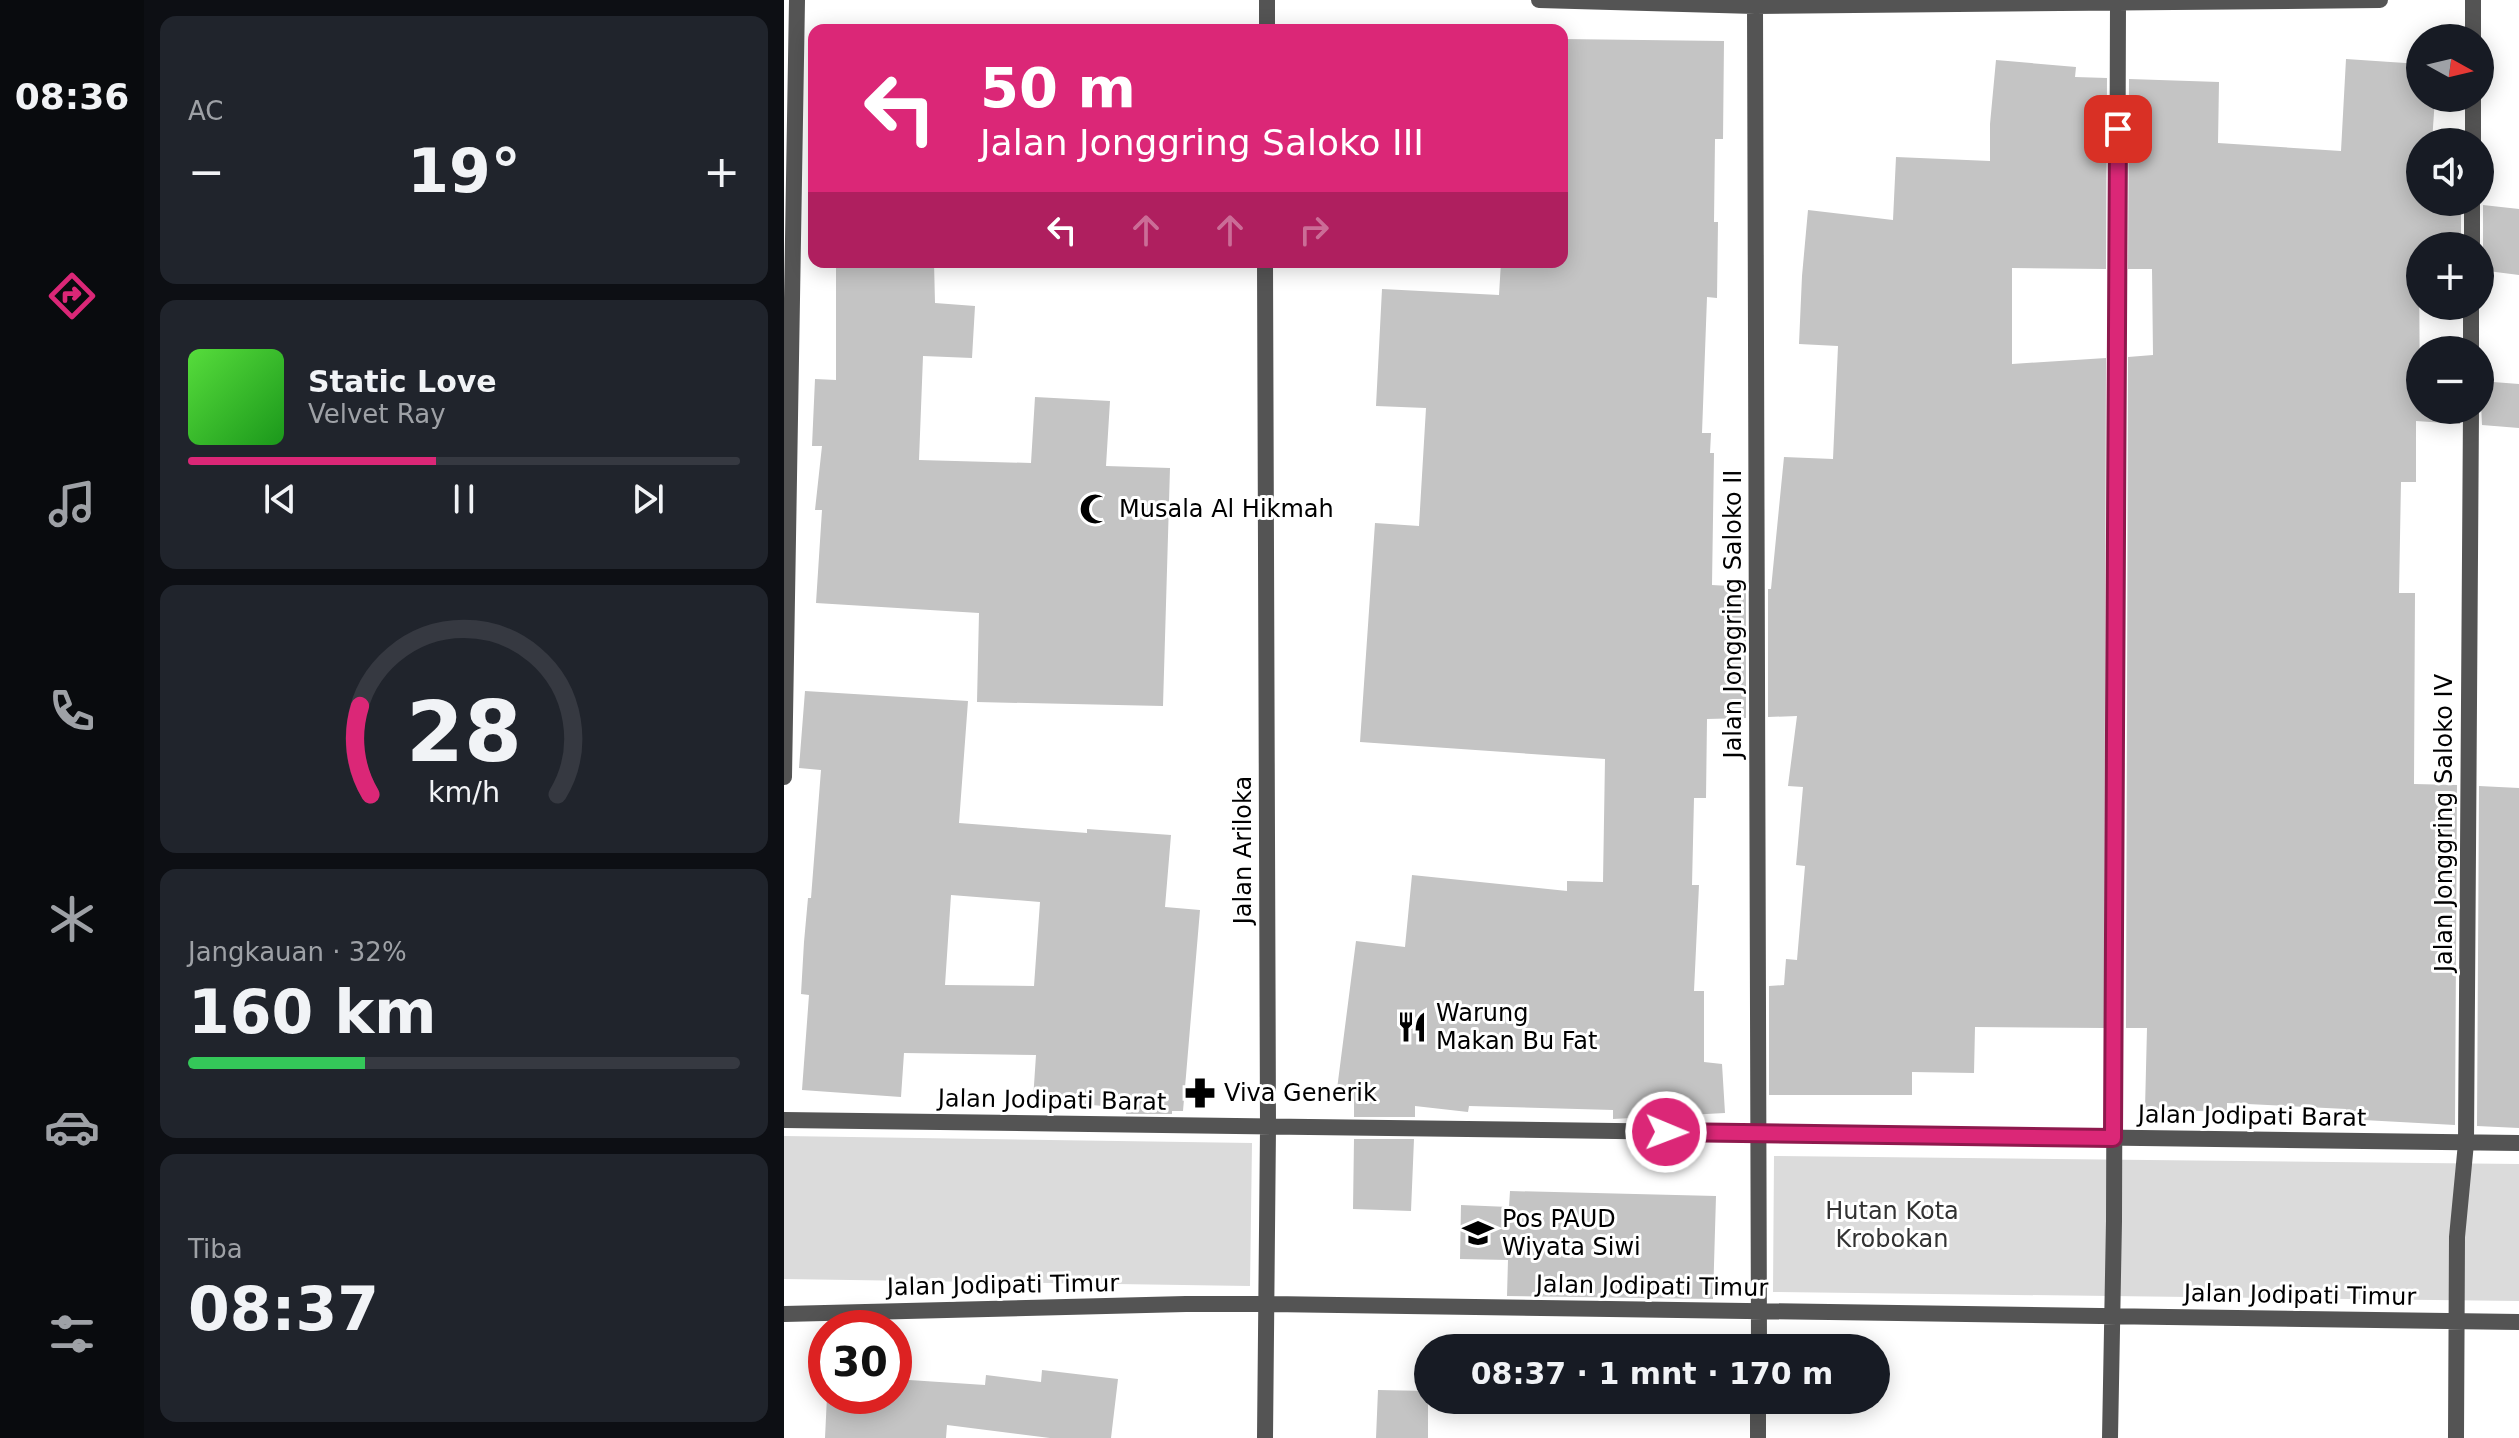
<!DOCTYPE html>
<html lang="id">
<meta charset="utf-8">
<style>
:root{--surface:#171b24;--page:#20242c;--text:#f1f3f6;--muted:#9ea1a6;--line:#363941;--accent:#db2777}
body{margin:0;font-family:"DejaVu Sans",sans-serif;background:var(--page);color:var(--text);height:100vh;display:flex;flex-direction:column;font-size:30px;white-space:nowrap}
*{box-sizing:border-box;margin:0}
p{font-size:26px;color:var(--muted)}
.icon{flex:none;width:44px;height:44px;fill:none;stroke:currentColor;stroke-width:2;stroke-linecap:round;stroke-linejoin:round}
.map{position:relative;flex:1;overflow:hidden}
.side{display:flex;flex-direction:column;gap:16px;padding:16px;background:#0d0f14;width:640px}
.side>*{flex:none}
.banner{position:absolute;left:24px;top:24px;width:760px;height:244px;border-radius:16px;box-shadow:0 4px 20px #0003;background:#db2777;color:#fff;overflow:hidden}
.needle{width:52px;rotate:98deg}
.fabs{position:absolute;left:1622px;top:24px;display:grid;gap:16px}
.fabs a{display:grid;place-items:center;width:88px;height:88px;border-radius:50%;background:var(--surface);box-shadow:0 4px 20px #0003;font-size:40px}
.speed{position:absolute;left:24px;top:1310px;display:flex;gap:16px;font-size:40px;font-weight:700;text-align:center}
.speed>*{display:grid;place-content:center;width:104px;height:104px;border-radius:50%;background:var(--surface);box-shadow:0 4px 20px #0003;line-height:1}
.speed .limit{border:12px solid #d22;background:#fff;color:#111}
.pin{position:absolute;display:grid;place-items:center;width:68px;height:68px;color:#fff;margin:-34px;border-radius:16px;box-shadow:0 4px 12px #0006}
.me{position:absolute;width:88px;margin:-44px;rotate:91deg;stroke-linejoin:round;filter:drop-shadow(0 0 6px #0008)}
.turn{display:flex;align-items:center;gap:28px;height:168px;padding:0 40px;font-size:36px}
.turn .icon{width:104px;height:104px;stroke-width:2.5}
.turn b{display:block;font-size:56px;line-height:68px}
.lanes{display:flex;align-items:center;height:76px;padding:0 40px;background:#0003;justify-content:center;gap:40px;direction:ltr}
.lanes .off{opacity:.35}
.big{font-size:60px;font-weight:700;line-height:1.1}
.side .card{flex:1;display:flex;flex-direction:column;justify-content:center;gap:12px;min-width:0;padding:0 28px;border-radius:16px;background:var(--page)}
.side .dial{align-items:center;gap:0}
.dial svg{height:208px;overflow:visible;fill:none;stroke:var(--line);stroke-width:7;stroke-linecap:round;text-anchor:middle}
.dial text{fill:var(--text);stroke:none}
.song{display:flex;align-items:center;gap:24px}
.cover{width:96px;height:96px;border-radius:12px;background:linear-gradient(135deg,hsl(110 70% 55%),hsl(120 70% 35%))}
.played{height:8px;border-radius:4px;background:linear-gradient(90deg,var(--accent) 45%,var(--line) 45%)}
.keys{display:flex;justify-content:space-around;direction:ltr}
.heat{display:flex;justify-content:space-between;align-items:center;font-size:44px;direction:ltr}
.charge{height:12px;border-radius:6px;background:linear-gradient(90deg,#34c759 32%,var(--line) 0)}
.trip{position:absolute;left:630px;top:1334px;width:476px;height:80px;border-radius:40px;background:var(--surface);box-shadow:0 4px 20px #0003;font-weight:700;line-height:80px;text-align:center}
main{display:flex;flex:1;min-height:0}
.tab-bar{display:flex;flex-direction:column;width:144px;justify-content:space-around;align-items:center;background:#090b0e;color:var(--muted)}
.tab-bar .icon{width:56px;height:56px}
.tab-bar .current{color:var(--accent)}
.tab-bar b{font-size:36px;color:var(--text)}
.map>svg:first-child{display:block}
.green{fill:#dbdbdb}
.building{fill:#c4c4c4;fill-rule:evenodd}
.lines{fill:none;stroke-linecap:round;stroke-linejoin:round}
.minor{stroke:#545454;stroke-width:16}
.route-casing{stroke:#8e194d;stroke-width:20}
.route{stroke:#db2777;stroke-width:14}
.labels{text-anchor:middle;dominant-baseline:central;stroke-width:6;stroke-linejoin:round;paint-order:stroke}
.poi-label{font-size:24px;fill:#000;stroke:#fff;text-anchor:start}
.street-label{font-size:24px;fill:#000;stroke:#fff}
.park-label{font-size:24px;fill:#323232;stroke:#fff}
</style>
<main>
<nav class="tab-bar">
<b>08:36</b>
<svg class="icon current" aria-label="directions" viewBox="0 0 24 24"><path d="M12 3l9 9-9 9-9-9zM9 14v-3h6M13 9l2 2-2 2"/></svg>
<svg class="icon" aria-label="music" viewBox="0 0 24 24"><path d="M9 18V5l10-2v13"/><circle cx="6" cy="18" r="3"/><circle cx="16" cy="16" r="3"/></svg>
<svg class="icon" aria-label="phone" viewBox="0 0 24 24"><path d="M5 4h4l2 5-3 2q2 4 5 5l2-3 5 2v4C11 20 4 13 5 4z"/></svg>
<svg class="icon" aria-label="climate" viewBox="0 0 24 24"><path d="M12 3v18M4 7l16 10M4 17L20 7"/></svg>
<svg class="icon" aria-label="car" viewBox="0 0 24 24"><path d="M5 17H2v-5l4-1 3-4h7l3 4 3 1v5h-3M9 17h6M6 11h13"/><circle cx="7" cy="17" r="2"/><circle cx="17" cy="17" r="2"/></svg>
<svg class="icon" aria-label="filters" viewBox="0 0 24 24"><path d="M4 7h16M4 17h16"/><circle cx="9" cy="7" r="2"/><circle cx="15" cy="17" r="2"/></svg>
</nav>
<section class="side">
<div class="card"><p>AC</p>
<div class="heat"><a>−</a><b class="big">19°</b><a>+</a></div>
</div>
<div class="card">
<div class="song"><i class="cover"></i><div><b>Static Love</b><p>Velvet Ray</p></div></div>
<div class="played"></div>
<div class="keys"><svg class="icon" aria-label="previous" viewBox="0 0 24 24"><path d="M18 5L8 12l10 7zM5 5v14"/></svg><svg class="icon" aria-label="pause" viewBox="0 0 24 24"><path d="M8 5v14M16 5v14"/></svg><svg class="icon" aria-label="next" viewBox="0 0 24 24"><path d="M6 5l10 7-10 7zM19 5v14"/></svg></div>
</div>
<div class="card dial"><svg viewBox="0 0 100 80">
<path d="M14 69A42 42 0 1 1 86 69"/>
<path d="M14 69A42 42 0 0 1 10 35" stroke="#db2777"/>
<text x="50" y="56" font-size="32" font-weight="700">28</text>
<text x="50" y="72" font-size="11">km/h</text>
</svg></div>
<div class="card"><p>Jangkauan · 32%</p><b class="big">160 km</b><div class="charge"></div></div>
<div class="card"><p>Tiba</p><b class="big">08:37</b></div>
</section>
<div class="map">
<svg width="1735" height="1438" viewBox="0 0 1735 1438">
<rect width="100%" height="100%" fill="#fff"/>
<path class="green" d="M 0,1136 L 468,1143 L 466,1286 L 0,1279 Z
M 990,1156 L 1735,1164 L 1735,1301 L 989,1292 Z"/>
<path class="building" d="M 778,39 L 940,41 L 939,139 L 931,139 L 930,222 L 934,222 L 933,298 L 923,297 L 918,433 L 927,433 L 926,453 L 930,453 L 928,585 L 962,587 L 962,718 L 923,719 L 922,798 L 910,798 L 908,885 L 915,885 L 910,991 L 920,991 L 920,1062 L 938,1064 L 941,1113 L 829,1119 L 829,1110 L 685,1106 L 684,1112 L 631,1106 L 631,1117 L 570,1117 L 570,1099 L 552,1097 L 572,941 L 621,947 L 628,875 L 783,891 L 783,881 L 819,882 L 821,759 L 576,742 L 591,523 L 635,526 L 642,408 L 592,406 L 598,289 L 715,295 L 717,262 L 778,262 Z
M 1562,59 L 1636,64 L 1636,98 L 1651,98 L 1648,142 L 1636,142 L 1636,202 L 1677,202 L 1677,246 L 1636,246 L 1635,263 L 1636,410 L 1676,410 L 1676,424 L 1632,421 L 1632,482 L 1617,482 L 1615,593 L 1631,593 L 1630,784 L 1673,785 L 1671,1125 L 1561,1119 L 1562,1109 L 1443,1103 L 1443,1112 L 1361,1109 L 1363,1028 L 1342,1028 L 1344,357 L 1369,355 L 1368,269 L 1344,269 L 1345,79 L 1435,82 L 1434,143 L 1557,151 Z
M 1212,60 L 1292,67 L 1291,77 L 1323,78 L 1322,269 L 1228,268 L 1228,364 L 1322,358 L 1320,1028 L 1191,1027 L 1190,1073 L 1128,1072 L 1128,1095 L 985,1095 L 985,986 L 1000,985 L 1002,959 L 1013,960 L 1021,866 L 1012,865 L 1019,787 L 1004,786 L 1013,716 L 984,717 L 984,589 L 987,589 L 1000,457 L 1049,459 L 1054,346 L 1015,344 L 1018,276 L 1024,210 L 1109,220 L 1112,157 L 1206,161 L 1206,124 Z
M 1699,205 L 1735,209 L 1735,275 L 1696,270 L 1696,253 L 1699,246 Z
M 52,262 L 150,262 L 151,303 L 191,306 L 188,358 L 139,356 L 135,460 L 247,463 L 251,397 L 326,401 L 322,466 L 386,468 L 379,706 L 193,702 L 195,613 L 32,603 L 38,510 L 31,510 L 38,446 L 28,446 L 31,379 L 52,380 Z
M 1696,381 L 1735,384 L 1735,428 L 1698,425 Z
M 21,691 L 184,701 L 175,823 L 303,833 L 303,829 L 387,835 L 381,907 L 416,910 L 399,1111 L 388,1111 L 388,1114 L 342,1114 L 343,1108 L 249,1100 L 252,1055 L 120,1053 L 117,1097 L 18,1090 L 25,995 L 17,994 L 20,942 L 24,898 L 27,898 L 37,770 L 15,768 ZM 167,895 L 256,902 L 250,986 L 161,985 Z
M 1695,786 L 1735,788 L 1735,1128 L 1693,1126 Z
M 570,1139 L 630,1139 L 627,1211 L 569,1209 Z
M 726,1191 L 932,1196 L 929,1299 L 723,1296 L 724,1260 L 676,1259 L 677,1205 L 725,1207 Z
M 258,1370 L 334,1379 L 327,1438 L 266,1438 L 163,1425 L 162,1438 L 41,1438 L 43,1396 L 110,1396 L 110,1379 L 201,1385 L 202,1375 L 257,1382 Z
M 594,1390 L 644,1391 L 644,1438 L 592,1438 Z"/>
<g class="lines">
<path class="minor" d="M 755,0 L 971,6 L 1596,0
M 971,6 L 975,1348
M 483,30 L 483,0
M 1689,38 L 1689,0
M 1689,142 L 1689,98
M 1688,246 L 1688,202
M 1687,350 L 1687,306
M 0,777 L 13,0
M 0,1120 L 1735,1143
M 0,1314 L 402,1304 L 482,1304 L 1735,1322
M 481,1438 L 484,1127 L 481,262
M 974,1438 L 974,1400
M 1326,1438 L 1330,1221 L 1334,2
M 1672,1438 L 1673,1237 L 1682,1143 L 1687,410"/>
</g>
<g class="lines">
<g class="route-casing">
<path id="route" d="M 882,1132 L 1329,1138 L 1334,129"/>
</g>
<use href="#route" class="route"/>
</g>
<defs>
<g id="mosque-bare" transform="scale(2.4)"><path d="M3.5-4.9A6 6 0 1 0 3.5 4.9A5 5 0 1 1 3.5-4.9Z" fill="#000" stroke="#fff" stroke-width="2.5" paint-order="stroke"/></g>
<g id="restaurant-bare" transform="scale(2.4)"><path d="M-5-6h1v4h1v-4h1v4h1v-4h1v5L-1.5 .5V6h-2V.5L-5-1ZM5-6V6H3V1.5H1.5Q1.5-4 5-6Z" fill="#000" stroke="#fff" stroke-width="2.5" paint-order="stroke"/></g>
<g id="pharmacy-bare" transform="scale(2.4)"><path d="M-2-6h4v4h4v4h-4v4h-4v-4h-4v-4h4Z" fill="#000" stroke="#fff" stroke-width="2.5" paint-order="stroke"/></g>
<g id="school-bare" transform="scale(2.4)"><path d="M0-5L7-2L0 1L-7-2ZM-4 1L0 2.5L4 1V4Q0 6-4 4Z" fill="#000" stroke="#fff" stroke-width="2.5" paint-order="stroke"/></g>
</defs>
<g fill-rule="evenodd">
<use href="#mosque-bare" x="311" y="509"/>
<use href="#restaurant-bare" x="628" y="1027"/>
<use href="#pharmacy-bare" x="416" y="1093"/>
<use href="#school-bare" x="694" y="1233"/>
</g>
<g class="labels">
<g class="poi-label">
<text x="335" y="509">Musala Al Hikmah</text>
<text x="652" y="1013">Warung<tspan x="652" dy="28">Makan Bu Fat</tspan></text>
<text x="440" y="1093">Viva Generik</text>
<text x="718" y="1219">Pos PAUD<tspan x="718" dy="28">Wiyata Siwi</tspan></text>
</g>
<g class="street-label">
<text transform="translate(949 614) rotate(-90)">Jalan Jonggring Saloko II</text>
<text transform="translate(1660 823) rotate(-90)">Jalan Jonggring Saloko IV</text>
<text transform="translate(459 850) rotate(-90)">Jalan Ariloka</text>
<text transform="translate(268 1100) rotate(1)">Jalan Jodipati Barat</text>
<text transform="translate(1468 1116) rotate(1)">Jalan Jodipati Barat</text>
<text transform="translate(219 1285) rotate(-1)">Jalan Jodipati Timur</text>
<text transform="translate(868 1286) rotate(1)">Jalan Jodipati Timur</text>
<text transform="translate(1516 1295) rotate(1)">Jalan Jodipati Timur</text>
</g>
<g class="park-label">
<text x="1108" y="1211">Hutan Kota<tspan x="1108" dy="28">Krobokan</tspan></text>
</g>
</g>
</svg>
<div class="fabs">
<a><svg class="needle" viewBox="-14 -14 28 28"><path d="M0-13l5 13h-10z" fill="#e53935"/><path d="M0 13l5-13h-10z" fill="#9ea1a6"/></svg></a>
<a><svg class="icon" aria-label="sound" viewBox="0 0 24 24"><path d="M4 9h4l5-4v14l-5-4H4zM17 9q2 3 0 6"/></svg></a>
<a>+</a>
<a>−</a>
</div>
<div class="speed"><div class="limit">30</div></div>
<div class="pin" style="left:1334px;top:129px;background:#d93025"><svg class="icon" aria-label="arrive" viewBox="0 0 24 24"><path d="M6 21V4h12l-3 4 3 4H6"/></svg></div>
<svg class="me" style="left:882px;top:1132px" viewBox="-20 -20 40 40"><circle r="17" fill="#db2777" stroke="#fff" stroke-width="3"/><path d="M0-11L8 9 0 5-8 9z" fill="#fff"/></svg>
<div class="trip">08:37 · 1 mnt · 170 m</div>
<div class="banner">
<div class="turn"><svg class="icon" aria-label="left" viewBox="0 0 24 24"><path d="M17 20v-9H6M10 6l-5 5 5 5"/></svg><div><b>50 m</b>Jalan Jonggring Saloko III</div></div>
<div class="lanes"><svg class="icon" aria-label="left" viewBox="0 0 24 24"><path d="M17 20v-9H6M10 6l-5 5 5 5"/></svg><svg class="icon off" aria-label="ahead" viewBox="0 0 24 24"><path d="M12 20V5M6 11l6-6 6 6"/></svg><svg class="icon off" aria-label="ahead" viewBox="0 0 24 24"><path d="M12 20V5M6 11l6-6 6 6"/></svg><svg class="icon off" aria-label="right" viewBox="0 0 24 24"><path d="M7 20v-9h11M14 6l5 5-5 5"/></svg></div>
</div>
</div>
</main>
